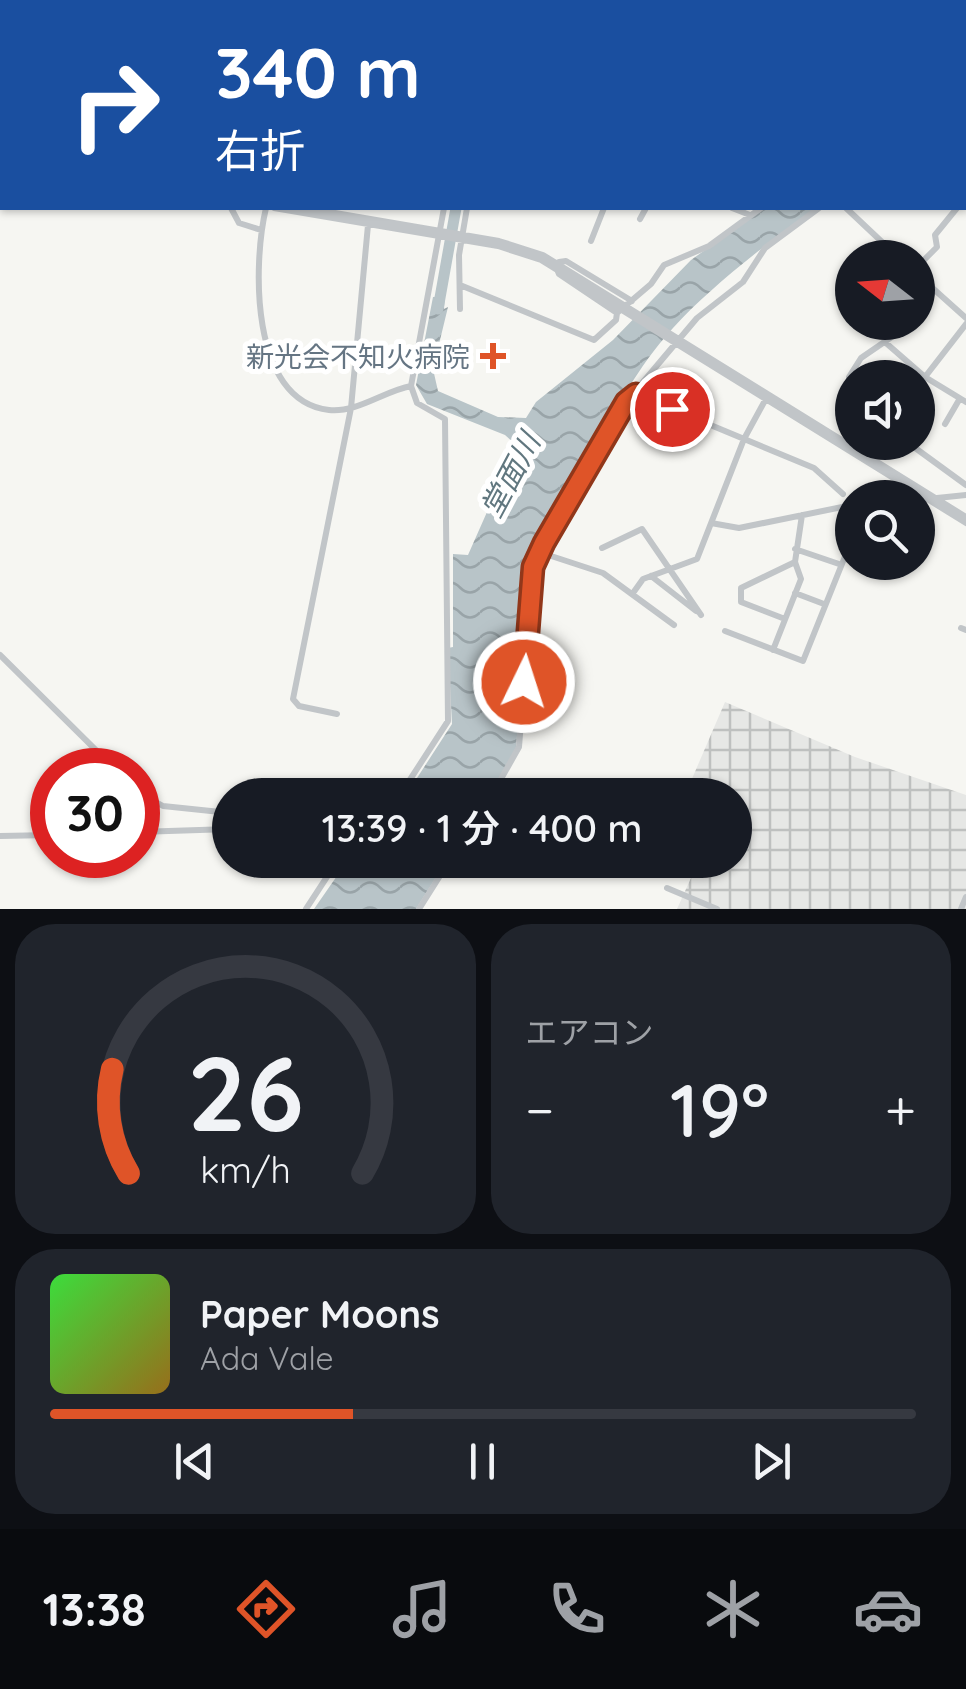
<!DOCTYPE html>
<html lang="ja">
<meta charset="utf-8">
<style>
:root{--surface:#171b24;--page:#20242c;--text:#f1f3f6;--muted:#9ea1a6;--line:#363941;--accent:#df5428}
body{margin:0;font-family:Quicksand,"Noto Sans JP",sans-serif;background:var(--page);color:var(--text);height:100vh;display:flex;flex-direction:column;font-size:38px;white-space:nowrap}
*{box-sizing:border-box;margin:0}
p{font-size:32px;color:var(--muted)}
.icon{flex:none;width:55px;height:55px;fill:none;stroke:currentColor;stroke-width:2;stroke-linecap:round;stroke-linejoin:round}
.map{position:relative;height:909px;overflow:hidden}
.details{display:flex;flex-direction:column;gap:15px;padding:15px;background:#0d0f14;flex:1}
.details>*{flex:none}
.hud{position:absolute;left:0px;top:0px;width:968px;height:210px;box-shadow:0 2px 8px #0004;background:#1a4fa0;color:#fff;overflow:hidden}
.needle{width:65px;rotate:287deg}
.buttons{position:absolute;left:835px;top:240px;display:grid;gap:20px}
.buttons a{display:grid;place-items:center;width:100px;height:100px;border-radius:50%;background:var(--surface);box-shadow:0 2px 8px #0004;font-size:50px}
.speed{position:absolute;left:30px;top:748px;display:flex;gap:20px;font-size:50px;font-weight:700;text-align:center}
.speed>*{display:grid;place-content:center;width:130px;height:130px;border-radius:50%;background:var(--surface);box-shadow:0 2px 8px #0004;line-height:1}
.speed .limit{border:15px solid #d22;background:#fff;color:#111}
.pin{position:absolute;display:grid;place-items:center;width:85px;height:85px;color:#fff;margin:-42px;border:5px solid #fff;border-radius:50%;box-shadow:0 2px 10px #0007}
.me{position:absolute;width:110px;margin:-55px;rotate:4deg;stroke-linejoin:round;filter:drop-shadow(0 0 8px #0008)}
.turn{display:flex;align-items:center;gap:35px;height:210px;padding:0 50px;font-size:45px}
.turn .icon{width:130px;height:130px;stroke-width:2.5}
.turn b{display:block;font-size:70px;line-height:85px}
.big{font-size:75px;font-weight:600;line-height:1.1}
.details .card{flex:1;display:flex;flex-direction:column;justify-content:center;gap:15px;min-width:0;padding:0 35px;border-radius:40px;background:var(--page)}
.details .dial{align-items:center;gap:0}
.dial svg{height:260px;overflow:visible;fill:none;stroke:var(--line);stroke-width:7;stroke-linecap:round;text-anchor:middle}
.dial text{fill:var(--text);stroke:none}
.song{display:flex;align-items:center;gap:30px}
.cover{width:120px;height:120px;border-radius:15px;background:linear-gradient(135deg,hsl(120 70% 55%),hsl(40 70% 35%))}
.played{height:10px;border-radius:5px;background:linear-gradient(90deg,var(--accent) 35%,var(--line) 35%)}
.keys{display:flex;justify-content:space-around;direction:ltr}
.heat{display:flex;justify-content:space-between;align-items:center;font-size:55px;direction:ltr}
.details .tiles{flex:1;display:grid;gap:15px;grid-template-columns:1fr 1fr}
.card:last-child{grid-column:span 2}
.trip{position:absolute;left:212px;top:778px;width:540px;height:100px;border-radius:50px;background:var(--surface);box-shadow:0 2px 8px #0004;font-weight:600;line-height:100px;text-align:center}
.dock{display:flex;height:160px;justify-content:space-around;align-items:center;background:#090b0e;color:var(--muted)}
.dock .icon{width:70px;height:70px}
.dock .active{color:var(--accent)}
.dock b{font-size:45px;color:var(--text)}
.map>svg:first-child{display:block}
.industrial{fill:url(#industrial-grid)}
.water{fill:url(#water-waves)}
.lines{fill:none;stroke-linecap:round;stroke-linejoin:round}
.stream{stroke:#b8c4c8;stroke-width:2.5}
.river{stroke:#b8c4c8;stroke-width:11}
.minor{stroke:#c1c5c8;stroke-width:6}
.major{stroke:#bec5cb;stroke-width:8}
.route-casing{stroke:#91371a;stroke-width:25}
.route{stroke:#df5428;stroke-width:18}
.poi-dot{fill:#df5428;stroke:#fff;stroke-width:4}
.labels{text-anchor:middle;dominant-baseline:central;stroke-width:10;stroke-linejoin:round;paint-order:stroke}
.poi-label{font-size:28px;fill:#657583;stroke:#fff;text-anchor:end}
.water-label{font-size:30px;font-style:italic;fill:#61777f;stroke:#fff}
</style>
<div class="map">
<svg width="966" height="909" viewBox="0 0 966 909">
<defs>
<pattern id="industrial-grid" width="8" height="8" patternUnits="userSpaceOnUse" patternTransform="scale(2.5)"><rect width="8" height="8" fill="#e6e7e5"/><path d="M0 4h8M4 0v8" fill="none" stroke="#bec0bf"/></pattern>
<pattern id="water-waves" width="16" height="10" patternUnits="userSpaceOnUse" patternTransform="scale(2.5)"><rect width="16" height="10" fill="#b8c4c8"/><path d="M0 5q4-4 8 0t8 0" fill="none" stroke="#99a4a8"/></pattern>
</defs>
<rect width="100%" height="100%" fill="#f6f6f2"/>
<path class="industrial" d="M 725,702 L 855,757 L 966,795 L 966,909 L 677,909 L 699,860 L 735,860 L 735,795 L 685,795 Z"/>
<path class="water" d="M 764,208 L 816,208 C 770,241 711,286 673,328 C 637,367 614,414 586,458 L 582,457 L 585,460 L 536,546 L 530,565 L 516,749 L 489,795 L 406,795 L 452,724 L 448,648 L 453,647 L 453,554 L 468,555 L 491,503 L 487,499 L 515,444 L 505,435 L 427,404 L 416,385 L 433,297 L 445,296 L 444,309 L 448,307 L 433,369 L 438,391 L 498,417 L 526,418 L 536,402 L 613,340 L 691,260 Z
M 348,860 L 447,860 L 416,909 L 314,909 Z"/>
<g class="lines">
<path class="stream" d="M 176,0 L 181,2"/>
<path class="river" d="M 479,2 L 479,0
M 438,309 L 456,208"/>
<path class="minor" d="M 310,0 L 310,2
M 468,2 L 468,0
M 485,2 L 486,0
M 605,2 L 606,0
M 774,2 L 774,0
M 834,2 L 835,0
M 864,2 L 865,0
M 960,2 L 961,0
M 0,7 L 2,8
M 965,79 L 966,77
M 0,122 L 2,123
M 0,129 L 2,130
M 965,197 L 966,196
M 231,208 L 239,223 L 261,230
M 266,208 C 253,262 249,401 329,410 C 357,413 384,391 411,386
M 274,208 L 498,246 L 541,260 L 966,523
M 306,208 L 499,241 L 543,255 L 966,517
M 732,208 L 750,215
M 846,208 L 899,258
M 640,219 L 646,208
M 591,241 L 604,208
M 559,262 L 566,261 L 632,301
M 918,266 L 937,247 L 935,235 L 957,208
M 556,267 L 559,274 L 617,313
M 918,275 L 966,318
M 460,285 L 594,340 L 616,320 L 617,313 L 651,284 L 664,265 L 709,246 L 761,208
M 460,309 L 459,255 L 467,208
M 886,343 L 925,377 L 966,402
M 852,383 L 849,377 L 861,358 L 896,334 L 890,322
M 918,386 L 966,324
M 636,394 L 814,468 L 843,494
M 945,424 L 959,400
M 907,442 L 966,485
M 905,498 L 915,487
M 937,498 L 966,495
M 711,523 L 739,528 L 852,505
M 602,548 L 642,529 L 701,615
M 795,549 L 839,564
M 539,552 L 603,573 L 674,625
M 651,576 L 696,611
M 633,593 L 643,579 L 697,559 L 744,439 L 768,395
M 795,593 L 824,604
M 785,619 L 741,602 L 741,588 L 795,562
M 961,628 L 966,630
M 725,631 L 803,661 L 852,539
M 773,650 L 801,579 L 795,562 L 802,515
M 0,655 L 116,770
M 337,714 L 299,706 L 293,699 L 351,408 L 368,225
M 138,792 L 163,806 L 230,813
M 400,795 L 448,721 L 445,419 L 417,403 L 411,386 L 444,208
M 492,795 L 519,747 L 533,567 L 622,407 L 697,318 L 743,282 L 765,248 L 819,208
M 138,832 L 230,829
M 0,836 L 52,835
M 667,888 L 717,909
M 306,909 L 338,860
M 419,909 L 450,860
M 961,909 L 966,897"/>
<path class="major" d="M 626,0 L 639,2
M 687,2 L 688,0
M 965,71 L 966,72"/>
</g>
<g class="lines">
<g class="route-casing">
<path id="route" d="M 524,682 L 533,567 L 544,543 L 626,402 L 636,394 L 672,409"/>
</g>
<use href="#route" class="route"/>
</g>
<path class="poi-dot" d="M488 341h10v10h10v10h-10v10h-10v-10h-10v-10h10z"/>
<g class="labels">
<g class="poi-label">
<text x="470" y="356">新光会不知火病院</text>
</g>
<g class="water-label">
<text transform="translate(510 475) rotate(-62)">堂面川</text>
</g>
</g>
</svg>
<div class="buttons">
<a><svg class="needle" viewBox="-14 -14 28 28"><path d="M0-13l5 13h-10z" fill="#e53935"/><path d="M0 13l5-13h-10z" fill="#9ea1a6"/></svg></a>
<a><svg class="icon" aria-label="sound" viewBox="0 0 24 24"><path d="M4 9h4l5-4v14l-5-4H4zM17 9q2 3 0 6"/></svg></a>
<a><svg class="icon" aria-label="search" viewBox="0 0 24 24"><circle cx="10" cy="10" r="6"/><path d="M15 15l6 6"/></svg></a>
</div>
<div class="speed"><div class="limit">30</div></div>
<div class="pin" style="left:672px;top:409px;background:#d93025"><svg class="icon" aria-label="arrive" viewBox="0 0 24 24"><path d="M6 21V4h12l-3 4 3 4H6"/></svg></div>
<svg class="me" style="left:524px;top:682px" viewBox="-20 -20 40 40"><circle r="17" fill="#df5428" stroke="#fff" stroke-width="3"/><path d="M0-11L8 9 0 5-8 9z" fill="#fff"/></svg>
<div class="trip">13:39 · 1 分 · 400 m</div>
<div class="hud">
<div class="turn"><svg class="icon" aria-label="right" viewBox="0 0 24 24"><path d="M7 20v-9h11M14 6l5 5-5 5"/></svg><div><b>340 m</b>右折</div></div>
</div>
</div>
<section class="details">
<div class="tiles">
<div class="card dial"><svg viewBox="0 0 100 80">
<path d="M14 69A42 42 0 1 1 86 69"/>
<path d="M14 69A42 42 0 0 1 9 37" stroke="#df5428"/>
<text x="50" y="56" font-size="32" font-weight="700">26</text>
<text x="50" y="72" font-size="11">km/h</text>
</svg></div>
<div class="card"><p>エアコン</p>
<div class="heat"><a>−</a><b class="big">19°</b><a>+</a></div>
</div>
<div class="card">
<div class="song"><i class="cover"></i><div><b>Paper Moons</b><p>Ada Vale</p></div></div>
<div class="played"></div>
<div class="keys"><svg class="icon" aria-label="previous" viewBox="0 0 24 24"><path d="M18 5L8 12l10 7zM5 5v14"/></svg><svg class="icon" aria-label="pause" viewBox="0 0 24 24"><path d="M8 5v14M16 5v14"/></svg><svg class="icon" aria-label="next" viewBox="0 0 24 24"><path d="M6 5l10 7-10 7zM19 5v14"/></svg></div>
</div>
</div>
</section>
<nav class="dock">
<b>13:38</b>
<svg class="icon active" aria-label="directions" viewBox="0 0 24 24"><path d="M12 3l9 9-9 9-9-9zM9 14v-3h6M13 9l2 2-2 2"/></svg>
<svg class="icon" aria-label="music" viewBox="0 0 24 24"><path d="M9 18V5l10-2v13"/><circle cx="6" cy="18" r="3"/><circle cx="16" cy="16" r="3"/></svg>
<svg class="icon" aria-label="phone" viewBox="0 0 24 24"><path d="M5 4h4l2 5-3 2q2 4 5 5l2-3 5 2v4C11 20 4 13 5 4z"/></svg>
<svg class="icon" aria-label="climate" viewBox="0 0 24 24"><path d="M12 3v18M4 7l16 10M4 17L20 7"/></svg>
<svg class="icon" aria-label="car" viewBox="0 0 24 24"><path d="M5 17H2v-5l4-1 3-4h7l3 4 3 1v5h-3M9 17h6M6 11h13"/><circle cx="7" cy="17" r="2"/><circle cx="17" cy="17" r="2"/></svg>
</nav>
